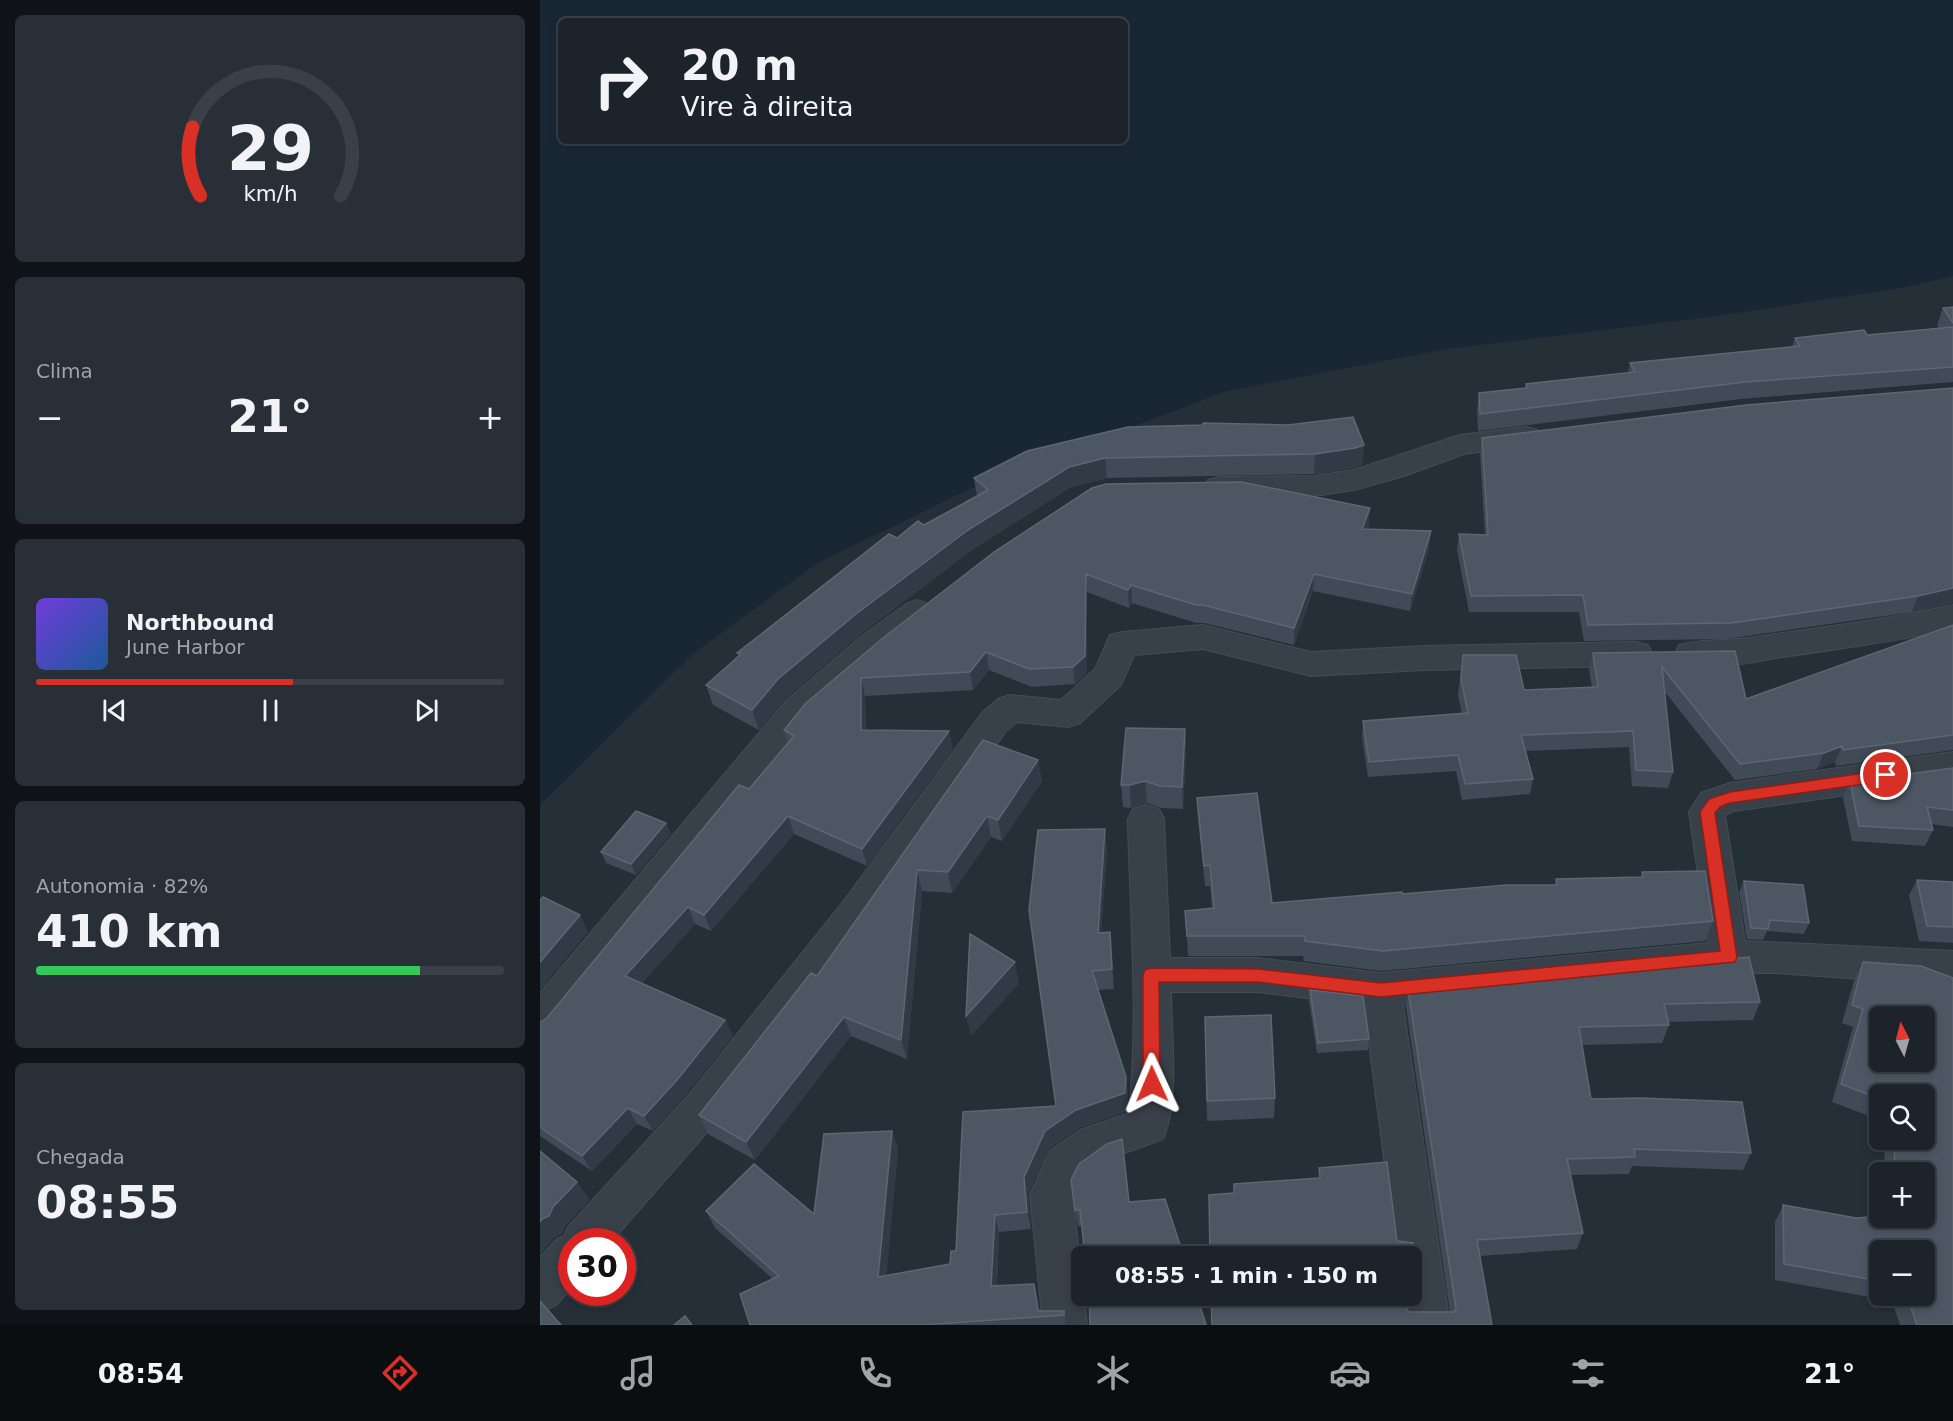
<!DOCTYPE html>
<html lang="pt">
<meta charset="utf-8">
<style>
:root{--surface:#1c232a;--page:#292f36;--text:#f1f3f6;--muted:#a0a4a8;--line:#3a4047;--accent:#d93025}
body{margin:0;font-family:"DejaVu Sans",sans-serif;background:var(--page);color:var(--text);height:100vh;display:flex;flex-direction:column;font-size:22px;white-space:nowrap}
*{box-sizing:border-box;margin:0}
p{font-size:20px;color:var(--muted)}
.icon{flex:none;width:33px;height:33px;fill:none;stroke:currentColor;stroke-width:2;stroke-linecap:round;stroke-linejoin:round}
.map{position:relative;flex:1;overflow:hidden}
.details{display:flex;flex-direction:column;gap:15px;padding:15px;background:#0f1317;width:540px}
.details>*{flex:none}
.guide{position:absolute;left:18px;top:18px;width:570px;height:126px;border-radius:9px;box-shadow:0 3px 9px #0003,0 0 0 2px var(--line);background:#1c232a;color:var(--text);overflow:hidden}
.needle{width:39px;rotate:354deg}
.fabs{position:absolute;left:1329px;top:1006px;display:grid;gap:12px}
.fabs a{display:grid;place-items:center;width:66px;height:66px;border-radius:9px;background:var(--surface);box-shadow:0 3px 9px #0003,0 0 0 2px var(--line);font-size:30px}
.speed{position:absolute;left:18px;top:1228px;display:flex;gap:12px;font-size:30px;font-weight:700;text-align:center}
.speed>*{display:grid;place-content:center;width:78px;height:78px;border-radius:50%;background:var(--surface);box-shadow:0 3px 9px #0003,0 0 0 2px var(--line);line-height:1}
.speed .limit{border:9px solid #d22;background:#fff;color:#111}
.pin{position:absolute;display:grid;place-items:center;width:51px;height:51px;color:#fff;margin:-26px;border:3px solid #fff;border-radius:50%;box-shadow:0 2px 6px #0007}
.me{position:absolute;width:66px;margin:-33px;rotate:359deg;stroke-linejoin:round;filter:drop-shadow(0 0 4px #0008)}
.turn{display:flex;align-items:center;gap:21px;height:126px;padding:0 24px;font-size:27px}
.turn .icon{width:78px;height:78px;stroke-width:2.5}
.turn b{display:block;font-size:42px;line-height:51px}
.big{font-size:45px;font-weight:700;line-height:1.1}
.details .card{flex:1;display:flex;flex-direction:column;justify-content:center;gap:9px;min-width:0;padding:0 21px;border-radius:9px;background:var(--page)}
.details .dial{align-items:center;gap:0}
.dial svg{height:156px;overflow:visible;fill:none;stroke:var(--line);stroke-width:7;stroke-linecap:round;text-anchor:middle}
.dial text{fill:var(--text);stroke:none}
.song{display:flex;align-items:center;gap:18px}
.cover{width:72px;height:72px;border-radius:9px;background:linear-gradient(135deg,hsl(260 70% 55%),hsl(210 70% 35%))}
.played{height:6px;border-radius:3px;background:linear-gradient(90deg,var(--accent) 55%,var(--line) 55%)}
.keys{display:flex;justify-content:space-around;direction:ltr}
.heat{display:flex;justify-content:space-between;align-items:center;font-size:33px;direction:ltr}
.charge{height:9px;border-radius:4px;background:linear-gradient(90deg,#34c759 82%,var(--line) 0)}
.trip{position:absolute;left:531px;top:1246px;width:351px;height:60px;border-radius:9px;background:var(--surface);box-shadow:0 3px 9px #0003,0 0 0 2px var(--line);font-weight:700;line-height:60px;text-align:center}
.tab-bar{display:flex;height:96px;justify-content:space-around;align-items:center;background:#0b0e11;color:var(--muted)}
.tab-bar .icon{width:42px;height:42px}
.tab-bar .current{color:var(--accent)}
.tab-bar b{font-size:27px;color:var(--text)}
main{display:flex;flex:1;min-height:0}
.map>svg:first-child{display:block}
.water{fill:#192735;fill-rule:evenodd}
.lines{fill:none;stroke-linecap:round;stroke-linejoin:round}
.minor-casing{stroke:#444c55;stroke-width:2}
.minor{fill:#384049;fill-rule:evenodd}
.wall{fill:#404b57;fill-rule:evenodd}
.shaded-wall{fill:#303b46}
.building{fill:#4c5763;stroke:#5c6772;stroke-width:1.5;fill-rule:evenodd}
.route{fill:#d93025;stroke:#8d1f18;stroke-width:1.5}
</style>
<main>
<section class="details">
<div class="card dial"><svg viewBox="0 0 100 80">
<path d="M14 69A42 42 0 1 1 86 69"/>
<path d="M14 69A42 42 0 0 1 10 34" stroke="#d93025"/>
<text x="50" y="56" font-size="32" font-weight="700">29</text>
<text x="50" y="72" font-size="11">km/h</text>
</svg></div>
<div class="card"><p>Clima</p>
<div class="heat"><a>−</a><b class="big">21°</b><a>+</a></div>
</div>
<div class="card">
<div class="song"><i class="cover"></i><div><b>Northbound</b><p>June Harbor</p></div></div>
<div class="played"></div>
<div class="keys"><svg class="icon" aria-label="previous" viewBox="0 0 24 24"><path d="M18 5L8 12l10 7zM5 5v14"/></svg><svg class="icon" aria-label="pause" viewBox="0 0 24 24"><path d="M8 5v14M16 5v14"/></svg><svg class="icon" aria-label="next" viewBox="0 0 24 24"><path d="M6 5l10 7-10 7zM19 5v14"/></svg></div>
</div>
<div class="card"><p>Autonomia · 82%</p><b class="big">410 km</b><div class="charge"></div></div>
<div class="card"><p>Chegada</p><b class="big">08:55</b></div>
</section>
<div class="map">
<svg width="1413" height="1325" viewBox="0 0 1413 1325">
<rect width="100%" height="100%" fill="#252f38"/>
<path class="water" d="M 0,0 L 1413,0 L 1413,276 L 1367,287 L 1171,317 L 907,349 L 687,391 L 440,484 L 276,564 L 154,653 L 0,805 ZM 21,21 L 585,21 L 585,141 L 21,141 Z"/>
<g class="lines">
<g class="minor-casing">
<path id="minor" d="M 987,427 L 997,430 L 1002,437 L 997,444 L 924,454 L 864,476 L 814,490 L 774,496 L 679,497 L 668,494 L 664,487 L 668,480 L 679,477 L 774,476 L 814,470 L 920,435 Z
M 377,600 L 388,604 L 393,612 L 388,620 L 346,654 L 270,719 L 14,1034 L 0,1039 L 0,993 L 246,701 L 322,636 L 366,604 Z
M 1413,605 L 1413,629 C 1359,641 1304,648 1249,656 C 1215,661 1173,673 1139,663 L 1135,654 L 1139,645 C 1161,639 1185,641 1208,638 C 1276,628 1345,620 1413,605 Z
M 663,625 L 771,652 L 884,646 L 1096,642 L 1108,645 L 1112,654 L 1108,663 L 1096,666 L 884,670 L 771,676 L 663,649 L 594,655 L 581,685 L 540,723 L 528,727 L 477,722 L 466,731 L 332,920 L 175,1123 L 71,1242 L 32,1242 L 32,1287 L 16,1305 L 0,1312 L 0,1257 L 17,1239 L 24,1236 L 28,1227 L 147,1097 L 306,898 L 442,713 L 458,699 L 470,695 L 521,700 L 555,669 L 570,635 L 582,632 Z
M 1413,752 L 1413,780 L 1193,811 L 1185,815 L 1205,941 L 1413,951 L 1413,985 L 1234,973 L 1189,973 L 863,1005 L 910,1325 L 866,1325 L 862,1296 L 872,1296 L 872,1257 L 857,1257 L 824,1005 L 718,992 L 631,992 C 631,1035 640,1100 623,1139 L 568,1159 L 540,1179 L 532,1196 L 542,1275 L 542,1296 L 544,1296 L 547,1325 L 503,1325 L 490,1195 L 510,1151 L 540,1130 L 589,1113 C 599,1017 590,916 588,819 L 593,809 L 606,805 L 619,809 L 624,819 L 630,958 L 718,958 L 841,973 L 1168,943 L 1149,812 L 1161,793 L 1190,783 Z"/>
</g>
<use href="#minor" class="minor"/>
</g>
<path class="wall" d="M 1413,307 L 1413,382 L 1201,399 L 938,431 L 937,409 L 939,393 L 985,388 L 986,384 L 1088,373 L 1090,363 L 1252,347 L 1255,338 L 1327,335 L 1399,328 L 1397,325 L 1403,308 Z
M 1413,388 L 1413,604 L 1413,603 L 1372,612 L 1186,639 L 1044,641 L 1039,612 L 929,612 L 917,550 L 919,534 L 945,535 L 940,454 L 942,438 Z
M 824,445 L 822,465 L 814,468 L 774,474 L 567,478 L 531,487 L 432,550 L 321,634 L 245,699 L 219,730 L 173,705 L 166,685 L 199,656 L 197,653 L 357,538 L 384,525 L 437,496 L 434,478 L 487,451 Z
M 830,508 L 828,529 L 889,549 L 870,611 L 773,591 L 754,645 L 664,623 L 656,623 L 592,603 L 589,608 L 547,592 L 547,674 L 535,684 L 492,687 L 449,670 L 433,690 L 325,696 L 326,730 L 413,749 L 327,866 L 254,834 L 171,931 L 155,924 L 102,983 L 185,1020 L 193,1036 L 145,1096 L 113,1131 L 97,1124 L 52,1171 L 0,1136 L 0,1022 L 6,1019 L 209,789 L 248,743 L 244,730 L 454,552 Z
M 1413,625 L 1413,750 L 1296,766 L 1295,762 L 1277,769 L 1195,780 L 1125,692 L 1133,772 L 1128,788 L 1092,786 L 1089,747 L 986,751 L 993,779 L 990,794 L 922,800 L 916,771 L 828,777 L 822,737 L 823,721 L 922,714 L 918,695 L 923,655 L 984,690 L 1052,687 L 1049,670 L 1053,653 L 1195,651 L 1206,699 Z
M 645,729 L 646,751 L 643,809 L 621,808 L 607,803 L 591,808 L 583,807 L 581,785 Z
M 443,740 L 498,760 L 502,781 L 462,841 L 451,837 L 412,893 L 382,891 L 367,1059 L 311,1036 L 215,1160 L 168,1134 L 159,1115 L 277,976 Z
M 1413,768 L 1413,827 L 1391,824 L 1393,830 L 1385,846 L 1312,841 L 1303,798 L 1310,782 Z
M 657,798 L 732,903 L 1015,885 L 1016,879 L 1101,877 L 1102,872 L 1173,921 L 1165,941 L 841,971 L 764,961 L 763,956 L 648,956 L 645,911 L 672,908 L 670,886 L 665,886 L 658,819 Z
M 126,823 L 131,834 L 96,875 L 66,863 L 61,852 Z
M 567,849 L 561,933 L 570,932 L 574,989 L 558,990 L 586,1077 L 588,1095 L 587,1111 L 539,1128 L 509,1149 L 488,1194 L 491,1229 L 459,1232 L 457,1286 L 494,1284 L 500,1311 L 524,1311 L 526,1325 L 210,1325 L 233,1279 L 175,1228 L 166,1211 L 274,1214 L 352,1131 L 358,1149 L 346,1276 L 410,1264 L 416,1251 L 516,1106 Z
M 1377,880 L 1413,882 L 1413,943 L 1379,941 L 1369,895 Z
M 1204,881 L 1269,923 L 1264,934 L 1227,931 L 1223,940 L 1207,939 L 1199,892 Z
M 1323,962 L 1413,978 L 1413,1325 L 1360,1325 L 1352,1301 L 1235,1280 L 1235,1222 L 1243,1205 L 1316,1218 L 1384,1218 L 1384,1173 L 1344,1173 L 1345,1140 L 1384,1140 L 1384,1095 L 1340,1095 L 1340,1120 L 1292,1102 L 1313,1027 L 1302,1023 L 1314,981 ZM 1340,1251 L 1384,1296 L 1340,1296 Z
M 868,989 L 1220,1002 L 1213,1020 L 1128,1022 L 1129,1025 L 1122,1043 L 1042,1045 L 1051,1099 L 1211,1153 L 1203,1170 L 1092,1166 L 1089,1174 L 1031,1175 L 1043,1233 L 1037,1249 L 940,1256 L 952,1325 L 672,1325 L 867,1310 L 869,1312 L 910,1312 L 866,1007 Z
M 770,990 L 829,1039 L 828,1050 L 777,1053 L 769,1001 Z
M 665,1017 L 735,1098 L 734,1118 L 667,1121 Z
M 539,1164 L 542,1226 L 538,1226 L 535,1210 Z"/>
<path class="shaded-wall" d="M 824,445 L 822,465 L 814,468 L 774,474 L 775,454 Z
M 565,458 L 567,478 L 531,487 L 432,550 L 321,634 L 245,699 L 219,730 L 212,710 L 238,679 L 316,614 L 428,530 L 529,467 Z
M 830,508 L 829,526 L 821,547 L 822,529 Z
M 891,531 L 889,549 L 870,611 L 872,594 Z
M 546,574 L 547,592 L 547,674 L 535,684 L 533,667 Z
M 774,574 L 773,591 L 754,645 L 754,628 Z
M 591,585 L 592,603 L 589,608 L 588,590 Z
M 1413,588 L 1413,603 L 1372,612 L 1378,596 Z
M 446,652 L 449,670 L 433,690 L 430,672 Z
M 321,678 L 325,696 L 326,747 L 321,730 Z
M 645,729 L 646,751 L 643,809 L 642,787 Z
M 409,731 L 413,749 L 327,866 L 322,849 Z
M 1302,746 L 1295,762 L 1277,769 L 1284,753 Z
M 498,760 L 502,781 L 462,841 L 458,820 Z
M 605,781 L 607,803 L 591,808 L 590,785 Z
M 248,816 L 254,834 L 171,931 L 164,915 Z
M 447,816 L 451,837 L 412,893 L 408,872 Z
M 126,823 L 131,834 L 96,875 L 91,864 Z
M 565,829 L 567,849 L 560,953 L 558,933 Z
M 377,870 L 382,891 L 367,1059 L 361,1040 Z
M 148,907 L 155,924 L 93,993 L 85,976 Z
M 40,915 L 48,932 L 0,990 L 0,962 Z
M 570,932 L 572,951 L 574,989 L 572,969 Z
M 475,962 L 479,984 L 431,1036 L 426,1016 Z
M 304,1017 L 311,1036 L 215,1160 L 206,1142 Z
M 185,1020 L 193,1036 L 145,1096 L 113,1131 L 104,1116 Z
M 586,1077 L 588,1095 L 587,1111 L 539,1128 L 509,1149 L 488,1194 L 491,1229 L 487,1212 L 484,1177 L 505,1131 Z
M 88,1108 L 97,1124 L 52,1171 L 42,1156 Z
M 352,1131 L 358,1149 L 345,1294 L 338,1277 Z
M 37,1182 L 50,1200 L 26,1225 L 22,1234 L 15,1237 L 0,1254 L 0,1222 Z
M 455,1215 L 459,1232 L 456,1302 L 451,1286 Z
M 494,1284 L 498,1300 L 500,1317 L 498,1311 Z"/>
<path class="building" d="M 1413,307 L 1413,323 L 1403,308 Z
M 1413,327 L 1413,367 L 1205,382 L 940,414 L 939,393 L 987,388 L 986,384 L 1095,372 L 1090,363 L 1260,346 L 1255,338 L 1324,330 L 1327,335 Z
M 1413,388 L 1413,588 L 1378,596 L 1191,623 L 1048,625 L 1043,595 L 931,596 L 919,534 L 948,535 L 942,438 L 1206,405 Z
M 813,417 L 824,445 L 815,448 L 775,454 L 565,458 L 529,467 L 428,530 L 316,614 L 238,679 L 212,710 L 166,685 L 201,654 L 197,653 L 349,534 L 357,538 L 378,521 L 384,525 L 448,490 L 434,478 L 487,451 L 588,427 L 663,425 L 663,423 L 748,425 Z
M 701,482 L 830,508 L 822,529 L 891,531 L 872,594 L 774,574 L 754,628 L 663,605 L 656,605 L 591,585 L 588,590 L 546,574 L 545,656 L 533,667 L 489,669 L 446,652 L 430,672 L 321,678 L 321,730 L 409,731 L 322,849 L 248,816 L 164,915 L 148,907 L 85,976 L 185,1020 L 137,1080 L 104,1116 L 88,1108 L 42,1156 L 0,1127 L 0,1022 L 6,1019 L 199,785 L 209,789 L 254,736 L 244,730 L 266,703 L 343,638 L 454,552 L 552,488 L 566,484 Z
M 1413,625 L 1413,735 L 1303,750 L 1302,746 L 1284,753 L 1200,764 L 1122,667 L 1133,772 L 1096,770 L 1093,731 L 981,735 L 993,779 L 925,784 L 918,755 L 829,762 L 823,721 L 928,713 L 921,679 L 923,655 L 976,655 L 984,690 L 1058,687 L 1053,653 L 1195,651 L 1206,699 Z
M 586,728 L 645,729 L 642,787 L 620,786 L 605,781 L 590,785 L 581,785 Z
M 443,740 L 498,760 L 458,820 L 447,816 L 408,872 L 377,870 L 361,1040 L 304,1017 L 206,1142 L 159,1115 L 271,973 L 277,976 Z
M 1413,768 L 1413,810 L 1387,807 L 1393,830 L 1319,826 L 1310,782 Z
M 717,793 L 732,903 L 862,892 L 863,894 L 967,885 L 1017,885 L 1016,879 L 1103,877 L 1102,872 L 1165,871 L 1173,921 L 843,951 L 765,941 L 764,936 L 647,936 L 645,911 L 674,908 L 670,865 L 664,866 L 657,798 Z
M 96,811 L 126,823 L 91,864 L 61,852 Z
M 565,829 L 558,933 L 570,932 L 572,969 L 552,971 L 586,1077 L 585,1093 L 536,1110 L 505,1131 L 484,1177 L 487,1212 L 455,1215 L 451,1286 L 494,1284 L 498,1311 L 524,1311 L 524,1315 L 382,1325 L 210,1325 L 200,1294 L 239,1276 L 166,1211 L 214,1164 L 274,1214 L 284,1134 L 352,1131 L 338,1277 L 410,1264 L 411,1251 L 416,1251 L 423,1112 L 516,1106 L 489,910 L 498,830 Z
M 1377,880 L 1413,882 L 1413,927 L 1387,926 Z
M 1204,881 L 1263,885 L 1269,923 L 1230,920 L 1228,929 L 1211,928 Z
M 3,897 L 40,915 L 0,962 L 0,900 Z
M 430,934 L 475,962 L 426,1016 Z
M 1209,957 L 1220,1002 L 1124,1004 L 1129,1025 L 1039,1027 L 1051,1099 L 1101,1098 L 1202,1102 L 1211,1153 L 1094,1149 L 1095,1157 L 1027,1159 L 1043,1233 L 937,1240 L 952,1325 L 672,1325 L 671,1296 L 865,1296 L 867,1310 L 869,1312 L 914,1312 L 916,1309 L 868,989 Z
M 1323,962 L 1381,966 L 1413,978 L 1413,1325 L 1377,1325 L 1367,1296 L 1384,1296 L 1384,1251 L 1340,1251 L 1340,1281 L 1244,1264 L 1243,1205 L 1316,1218 L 1340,1216 L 1340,1218 L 1384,1218 L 1384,1173 L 1354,1173 L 1355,1140 L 1384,1140 L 1384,1095 L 1340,1095 L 1340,1099 L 1301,1084 L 1323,1009 L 1312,1005 ZM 1340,1017 L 1384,1017 L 1384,1062 L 1340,1062 Z
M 770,990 L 823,996 L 829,1039 L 778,1043 Z
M 731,1015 L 735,1098 L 667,1101 L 665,1017 Z
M 582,1139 L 589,1202 L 625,1199 L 644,1257 L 545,1257 L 540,1210 L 535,1210 L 531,1180 L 539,1164 L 567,1144 Z
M 0,1151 L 37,1182 L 13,1207 L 9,1216 L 2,1219 L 0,1222 Z
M 847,1162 L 857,1241 L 873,1243 L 873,1278 L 872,1278 L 872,1257 L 670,1257 L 669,1195 L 694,1193 L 694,1184 L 780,1178 L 779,1168 Z
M 549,1296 L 657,1296 L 666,1325 L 550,1325 Z
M 0,1301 L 21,1325 L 0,1325 Z
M 145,1316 L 152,1325 L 134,1325 Z"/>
<path class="route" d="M 1346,770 L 1351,771 L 1353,775 L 1351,779 L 1346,781 L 1190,803 L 1180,807 L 1175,813 L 1197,957 L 1195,962 L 841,997 L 718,982 L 619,982 L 620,1084 L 618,1089 L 612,1091 L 606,1089 L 603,1084 L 603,975 L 605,970 L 611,968 L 718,969 L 841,983 L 1180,951 L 1160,812 L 1169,799 L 1190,792 Z"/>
</svg>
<div class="fabs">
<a><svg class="needle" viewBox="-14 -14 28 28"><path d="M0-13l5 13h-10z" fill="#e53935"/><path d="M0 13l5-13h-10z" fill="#a0a4a8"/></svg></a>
<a><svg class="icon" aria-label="search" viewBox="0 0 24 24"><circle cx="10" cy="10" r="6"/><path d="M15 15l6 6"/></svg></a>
<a>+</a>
<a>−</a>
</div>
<div class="speed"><div class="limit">30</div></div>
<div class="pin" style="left:1346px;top:775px;background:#d93025"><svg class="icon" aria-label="arrive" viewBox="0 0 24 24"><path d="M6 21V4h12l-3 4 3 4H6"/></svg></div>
<svg class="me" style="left:612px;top:1084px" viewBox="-20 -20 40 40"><path d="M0-17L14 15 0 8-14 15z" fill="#d93025" stroke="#fff" stroke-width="4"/></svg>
<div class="trip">08:55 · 1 min · 150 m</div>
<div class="guide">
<div class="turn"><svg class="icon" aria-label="right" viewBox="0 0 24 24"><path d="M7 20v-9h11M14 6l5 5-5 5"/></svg><div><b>20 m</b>Vire à direita</div></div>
</div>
</div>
</main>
<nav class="tab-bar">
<b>08:54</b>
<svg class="icon current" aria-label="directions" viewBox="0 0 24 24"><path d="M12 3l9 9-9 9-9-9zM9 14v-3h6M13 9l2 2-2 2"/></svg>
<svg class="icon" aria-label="music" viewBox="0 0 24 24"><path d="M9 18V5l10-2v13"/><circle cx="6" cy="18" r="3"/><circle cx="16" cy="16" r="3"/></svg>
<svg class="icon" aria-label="phone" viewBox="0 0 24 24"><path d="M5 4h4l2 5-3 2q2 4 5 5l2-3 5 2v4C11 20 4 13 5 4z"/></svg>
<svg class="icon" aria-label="climate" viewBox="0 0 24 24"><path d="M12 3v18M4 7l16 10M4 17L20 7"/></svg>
<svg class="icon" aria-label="car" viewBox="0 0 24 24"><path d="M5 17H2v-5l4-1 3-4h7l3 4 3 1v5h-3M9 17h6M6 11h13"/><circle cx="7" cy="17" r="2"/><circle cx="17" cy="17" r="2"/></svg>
<svg class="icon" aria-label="filters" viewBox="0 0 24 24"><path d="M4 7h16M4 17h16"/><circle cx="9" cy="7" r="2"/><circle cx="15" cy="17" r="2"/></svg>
<b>21°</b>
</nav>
